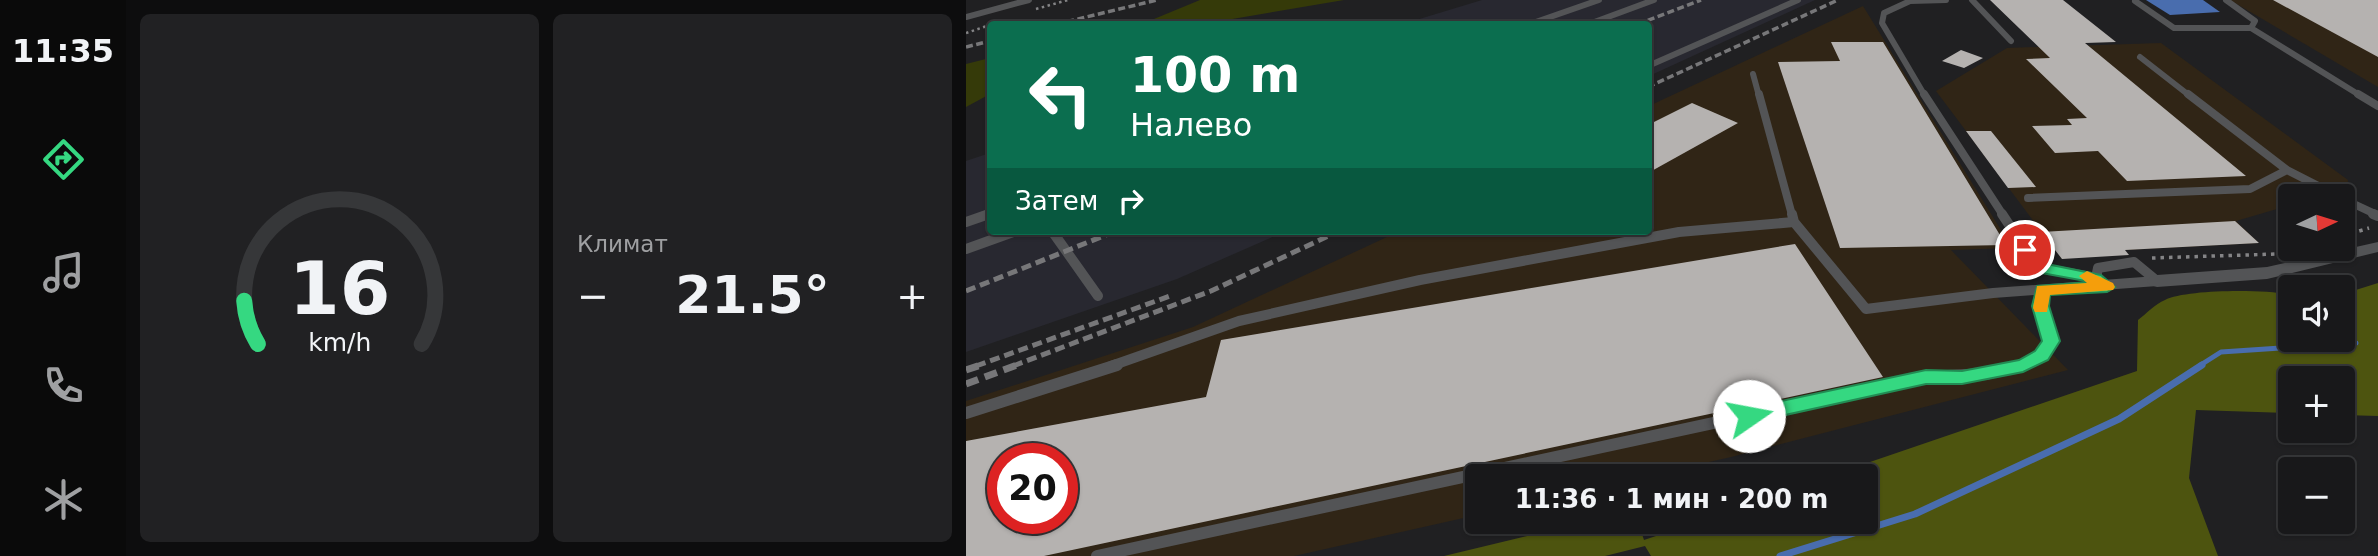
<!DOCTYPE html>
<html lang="ru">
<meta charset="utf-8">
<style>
:root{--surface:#18181a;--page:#212123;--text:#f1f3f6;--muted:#9fa0a2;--line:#363739;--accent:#35d881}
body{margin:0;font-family:"DejaVu Sans",sans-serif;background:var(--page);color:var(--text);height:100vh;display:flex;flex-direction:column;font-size:26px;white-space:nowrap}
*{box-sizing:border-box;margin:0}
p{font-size:23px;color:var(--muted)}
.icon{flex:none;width:38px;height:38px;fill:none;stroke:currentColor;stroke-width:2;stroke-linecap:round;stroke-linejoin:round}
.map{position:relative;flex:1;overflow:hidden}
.sheet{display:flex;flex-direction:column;gap:14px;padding:14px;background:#0d0d0e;width:840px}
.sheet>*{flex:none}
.banner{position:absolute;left:21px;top:21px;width:665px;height:214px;border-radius:7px;box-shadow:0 2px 5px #0004,0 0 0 2px var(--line);background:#0b6e4f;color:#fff;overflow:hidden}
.needle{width:46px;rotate:86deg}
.buttons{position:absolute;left:1312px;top:184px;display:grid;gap:14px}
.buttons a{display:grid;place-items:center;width:77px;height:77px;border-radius:7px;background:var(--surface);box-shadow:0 2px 5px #0004,0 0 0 2px var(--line);font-size:35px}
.speed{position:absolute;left:21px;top:443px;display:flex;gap:14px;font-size:35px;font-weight:700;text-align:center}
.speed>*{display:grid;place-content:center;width:91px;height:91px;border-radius:50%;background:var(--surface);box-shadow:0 2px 5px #0004,0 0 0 2px var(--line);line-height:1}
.speed .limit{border:10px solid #d22;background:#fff;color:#111}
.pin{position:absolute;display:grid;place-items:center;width:60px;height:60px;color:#fff;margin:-30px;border:4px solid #fff;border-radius:50%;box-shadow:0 2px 7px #0007}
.me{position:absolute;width:77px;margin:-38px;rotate:78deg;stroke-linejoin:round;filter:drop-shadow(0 0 5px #0008)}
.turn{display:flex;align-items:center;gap:24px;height:147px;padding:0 28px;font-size:32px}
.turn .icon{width:91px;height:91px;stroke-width:2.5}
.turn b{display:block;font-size:49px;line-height:60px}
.then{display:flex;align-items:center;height:66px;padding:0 28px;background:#0003;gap:14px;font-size:26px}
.big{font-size:52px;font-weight:700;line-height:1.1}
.sheet .widget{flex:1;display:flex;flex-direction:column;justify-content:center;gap:10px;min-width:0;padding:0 24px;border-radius:10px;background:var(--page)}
.sheet .dial{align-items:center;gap:0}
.dial svg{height:182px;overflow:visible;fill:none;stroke:var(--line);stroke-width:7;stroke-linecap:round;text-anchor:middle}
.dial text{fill:var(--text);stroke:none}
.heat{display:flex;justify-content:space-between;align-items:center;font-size:38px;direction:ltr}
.sheet .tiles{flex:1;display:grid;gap:14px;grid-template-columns:repeat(2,1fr)}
.trip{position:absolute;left:499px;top:464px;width:413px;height:70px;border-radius:7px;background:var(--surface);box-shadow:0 2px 5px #0004,0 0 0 2px var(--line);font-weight:700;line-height:70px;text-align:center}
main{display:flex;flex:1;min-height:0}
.dock{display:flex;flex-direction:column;width:126px;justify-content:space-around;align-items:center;background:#0a0a0a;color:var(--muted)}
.dock .icon{width:49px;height:49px}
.dock .current{color:var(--accent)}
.dock b{font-size:32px;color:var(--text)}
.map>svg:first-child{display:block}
.built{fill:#282830}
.industrial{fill:#302516;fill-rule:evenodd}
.green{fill:#353a09}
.forest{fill:#4d540f}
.water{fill:#496dae}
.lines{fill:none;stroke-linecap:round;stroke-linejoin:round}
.stream-far1{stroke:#496dae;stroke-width:5}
.stream{stroke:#496dae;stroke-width:7}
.building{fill:#b5b2b0;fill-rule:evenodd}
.path-far1{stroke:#848486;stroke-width:2.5;stroke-dasharray:2.5 3.5;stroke-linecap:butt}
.path{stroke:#848486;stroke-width:3.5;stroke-dasharray:3.5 5;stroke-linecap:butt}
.lane-far3{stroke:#535456;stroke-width:6}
.lane-far2{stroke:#535456;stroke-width:8}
.lane-far1{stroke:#535456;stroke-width:10}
.lane{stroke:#535456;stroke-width:12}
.street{fill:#535456;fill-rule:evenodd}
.rail-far2{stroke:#777779;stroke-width:3.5;stroke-dasharray:7 3.5;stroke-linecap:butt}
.rail-far1{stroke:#777779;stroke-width:5;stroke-dasharray:10 5;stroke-linecap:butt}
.rail{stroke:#777779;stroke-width:7;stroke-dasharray:13 7;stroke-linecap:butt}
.route{fill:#35d881;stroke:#228c54;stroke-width:2}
.slow{fill:#f59e0b}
</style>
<main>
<nav class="dock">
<b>11:35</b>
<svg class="icon current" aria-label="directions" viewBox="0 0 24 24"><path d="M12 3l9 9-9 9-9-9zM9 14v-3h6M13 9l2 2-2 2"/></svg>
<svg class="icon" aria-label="music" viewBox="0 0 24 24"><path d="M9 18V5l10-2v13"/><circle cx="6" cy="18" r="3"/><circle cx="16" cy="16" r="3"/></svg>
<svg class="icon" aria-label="phone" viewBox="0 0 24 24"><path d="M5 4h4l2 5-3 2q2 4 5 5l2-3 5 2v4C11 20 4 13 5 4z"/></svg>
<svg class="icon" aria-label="climate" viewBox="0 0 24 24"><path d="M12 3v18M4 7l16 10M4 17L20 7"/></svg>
</nav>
<section class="sheet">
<div class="tiles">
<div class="widget dial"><svg viewBox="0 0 100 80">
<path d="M14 69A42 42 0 1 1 86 69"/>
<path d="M14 69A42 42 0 0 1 8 50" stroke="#35d881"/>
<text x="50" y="56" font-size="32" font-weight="700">16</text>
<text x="50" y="72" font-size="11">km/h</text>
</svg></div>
<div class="widget"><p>Климат</p>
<div class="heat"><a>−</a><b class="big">21.5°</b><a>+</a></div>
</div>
</div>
</section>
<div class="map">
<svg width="1412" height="556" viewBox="0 0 1412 556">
<rect width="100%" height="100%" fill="#202022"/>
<path class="built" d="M 516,0 L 849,0 L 683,76 L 682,24 L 437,24 Z
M 24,153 L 24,231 L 320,231 L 211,279 L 0,352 L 0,161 Z"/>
<path class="industrial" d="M 1264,0 L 1412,0 L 1412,87 Z
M 897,6 L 1046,248 L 985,250 L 1102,370 L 765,457 L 681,476 L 511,476 L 511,515 L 328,556 L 0,556 L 0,401 L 227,327 L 434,231 L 682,231 L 683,106 ZM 37,458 L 96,458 L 96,518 L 37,518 Z
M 1195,43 L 1382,180 L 1381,189 L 1354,196 L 1325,196 L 1325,205 L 1270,221 L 1293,243 L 1160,250 L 1096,259 L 970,91 L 1041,48 Z"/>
<path class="green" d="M 234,0 L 378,0 L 237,24 L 164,24 L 188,19 Z
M 24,58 L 24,94 L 0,107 L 0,64 Z"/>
<path class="forest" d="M 1412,283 L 1412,416 L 1377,415 L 1377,378 L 1325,378 L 1325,413 L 1230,410 L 1223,478 L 1252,556 L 685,556 L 679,546 L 639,556 L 478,556 L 619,522 L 672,522 L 678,540 L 732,522 L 900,522 L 900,476 L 863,476 L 1171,371 L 1172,320 C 1180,314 1189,304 1199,300 C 1220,289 1301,289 1325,295 L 1325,340 L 1377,340 L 1377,294 Z"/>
<path class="water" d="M 1180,0 L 1237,0 L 1254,12 L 1204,15 Z"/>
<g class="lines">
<path class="stream-far1" d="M 1233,366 L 1255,352 L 1390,343"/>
<path class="stream" d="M 814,556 L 949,514 L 1153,419 L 1236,365"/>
</g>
<path class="building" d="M 1024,0 L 1097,0 L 1150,42 L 1119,43 L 1280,176 L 1161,181 L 1132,151 L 1089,153 L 1066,126 L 1106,125 L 1101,119 L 1121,118 L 1060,59 L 1084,58 Z
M 1307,0 L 1412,0 L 1412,57 Z
M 865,42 L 917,42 L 1040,245 L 874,248 L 812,62 L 874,61 Z
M 995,50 L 1017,58 L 998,68 L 976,61 Z
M 726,103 L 772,123 L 682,173 L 682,125 Z
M 1000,131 L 1025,131 L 1070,187 L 1042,188 Z
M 1269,221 L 1293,243 L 1159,250 L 1163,255 L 1096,259 L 1075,232 Z
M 829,244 L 917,377 L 78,556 L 0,556 L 0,441 L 240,397 L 255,340 ZM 37,458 L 96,458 L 96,518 L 37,518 Z"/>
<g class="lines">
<path class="path-far1" d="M 70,9 L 102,0
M 0,33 L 24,25"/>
<path class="path" d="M 1377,236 L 1403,228
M 1186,258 L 1311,254"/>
<path class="lane-far3" d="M 1006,0 L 1045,41
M 1260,0 L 1289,21 L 1285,28
M 1169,1 L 1208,28 L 1285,28 L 1395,96
M 0,17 L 63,0
M 564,24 L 633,0
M 623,24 L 688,0
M 1174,57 L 1224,96
M 682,66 L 832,0
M 787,74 L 793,96
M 959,96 L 916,23 L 918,13 L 944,1 L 980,0"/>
<path class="lane-far2" d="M 793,94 L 826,215
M 958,94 L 1037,215
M 1222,94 L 1321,170
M 1392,94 L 1412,106
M 1062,198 L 1284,189 L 1321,170 L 1372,196
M 1377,199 L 1411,215
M 18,215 L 24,213"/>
<path class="lane-far1" d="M 826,214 L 828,222 L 900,309 L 1027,293 L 1191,281
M 1036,214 L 1071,267 L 1130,278 L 1141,287
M 1407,214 L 1412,216
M 0,222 L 23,214
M 86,231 L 132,296
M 1368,248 L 1380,256
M 0,249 L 50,231
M 1130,278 L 1132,268 L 1168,262 L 1191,281
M 145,366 L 273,321 L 454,280 L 713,232 L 828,222
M 1054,366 L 1075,355 L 1085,342 L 1074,306 L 1076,290"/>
<path class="lane" d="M 0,413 L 151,365
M 131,556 L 960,377 L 1020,374 L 1058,365"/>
<path class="street" d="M 1412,242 L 1412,252 L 1301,279 L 1191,287 L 1184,285 L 1181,281 L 1184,277 L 1191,275 L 1301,267 Z"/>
<path class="rail-far2" d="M 91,24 L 191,0
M 672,24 L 735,0
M 0,47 L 24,41
M 682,87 L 872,0"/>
<path class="rail-far1" d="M 0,291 L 150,231
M 10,366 L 204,296
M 47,366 L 245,291 L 373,231"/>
<path class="rail" d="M 0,370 L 15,365
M 0,384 L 51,365"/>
</g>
<path class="route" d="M 1059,245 L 1065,247 L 1076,263 L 1135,275 L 1149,287 L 1141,292 L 1084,295 L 1083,306 L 1094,341 L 1082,360 L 1057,372 L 996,384 L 960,384 L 783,423 L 776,421 L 773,416 L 776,411 L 783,408 L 960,370 L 996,371 L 1053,360 L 1069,351 L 1076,341 L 1066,306 L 1071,286 L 1125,282 L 1065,271 L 1052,250 Z"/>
<path class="slow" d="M 1121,271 L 1147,283 L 1149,287 L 1147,290 L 1084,295 L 1081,312 L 1069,312 L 1067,308 L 1071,286 L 1121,283 L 1113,276 Z"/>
</svg>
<div class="buttons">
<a><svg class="needle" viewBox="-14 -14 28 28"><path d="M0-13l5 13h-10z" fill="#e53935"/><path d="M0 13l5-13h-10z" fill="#9fa0a2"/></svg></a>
<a><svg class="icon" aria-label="sound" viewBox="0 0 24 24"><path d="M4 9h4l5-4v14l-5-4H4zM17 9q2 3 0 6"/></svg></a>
<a>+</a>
<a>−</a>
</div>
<div class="speed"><div class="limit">20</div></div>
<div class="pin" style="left:1059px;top:250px;background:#d93025"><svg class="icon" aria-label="arrive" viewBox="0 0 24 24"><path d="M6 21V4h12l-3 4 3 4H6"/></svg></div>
<svg class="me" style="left:783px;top:416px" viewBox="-20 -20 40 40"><circle r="19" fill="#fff"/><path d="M0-13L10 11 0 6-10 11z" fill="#35d881"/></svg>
<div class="trip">11:36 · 1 мин · 200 m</div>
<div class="banner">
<div class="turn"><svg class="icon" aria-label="left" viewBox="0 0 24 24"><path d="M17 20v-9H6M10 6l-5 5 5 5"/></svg><div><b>100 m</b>Налево</div></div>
<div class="then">Затем<svg class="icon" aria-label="right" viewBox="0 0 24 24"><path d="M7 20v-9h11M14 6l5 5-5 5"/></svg></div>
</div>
</div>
</main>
